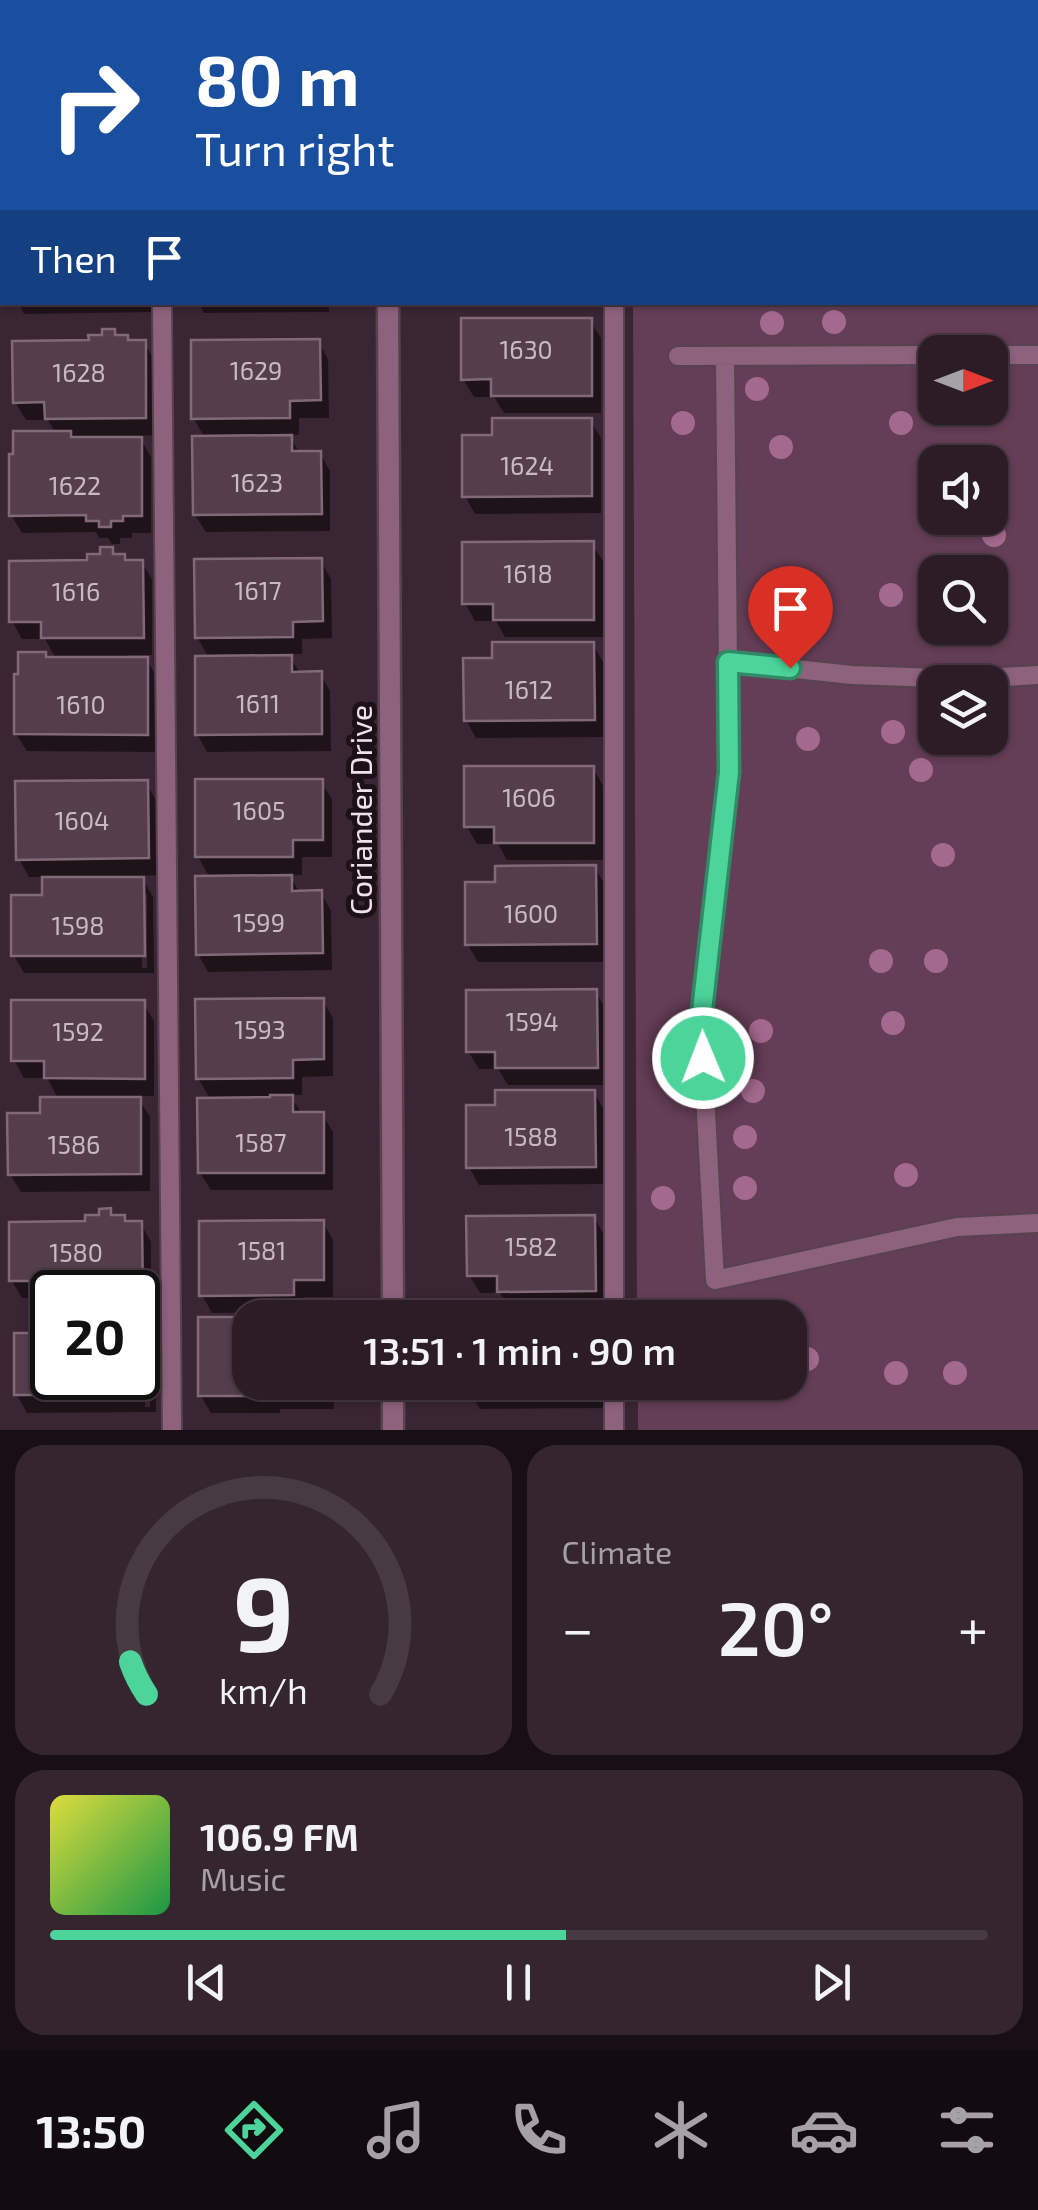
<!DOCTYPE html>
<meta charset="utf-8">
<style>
:root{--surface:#2c1c26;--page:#34252e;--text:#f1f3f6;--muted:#a6a1a7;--line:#483a43;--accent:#4cd49b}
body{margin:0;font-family:"Exo 2",sans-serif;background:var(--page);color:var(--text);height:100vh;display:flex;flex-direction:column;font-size:38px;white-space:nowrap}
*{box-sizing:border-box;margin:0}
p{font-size:32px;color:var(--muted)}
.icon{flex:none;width:55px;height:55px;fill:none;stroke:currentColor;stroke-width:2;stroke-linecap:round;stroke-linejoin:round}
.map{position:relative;height:1430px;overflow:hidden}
.side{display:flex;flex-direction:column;gap:15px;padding:15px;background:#180f15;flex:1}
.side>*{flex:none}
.guide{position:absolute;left:0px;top:0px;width:1040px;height:305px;box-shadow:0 2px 8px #0004,0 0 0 2px var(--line);background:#1a4fa0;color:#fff;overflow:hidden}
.needle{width:65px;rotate:90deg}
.controls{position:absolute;left:918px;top:335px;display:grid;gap:20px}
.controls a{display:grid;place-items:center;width:90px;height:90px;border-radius:20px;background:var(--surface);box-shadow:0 2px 8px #0004,0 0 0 2px var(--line);font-size:50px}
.speed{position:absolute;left:30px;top:1270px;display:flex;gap:20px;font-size:50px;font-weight:700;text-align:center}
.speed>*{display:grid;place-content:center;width:130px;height:130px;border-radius:50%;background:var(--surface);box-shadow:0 2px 8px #0004,0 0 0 2px var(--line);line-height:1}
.speed .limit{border:5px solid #111;border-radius:15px;background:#fff;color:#111}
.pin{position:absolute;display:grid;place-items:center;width:85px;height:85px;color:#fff;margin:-102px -42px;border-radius:50% 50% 50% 0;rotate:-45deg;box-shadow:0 0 10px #0007}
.pin .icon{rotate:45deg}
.me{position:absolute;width:110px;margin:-55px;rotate:359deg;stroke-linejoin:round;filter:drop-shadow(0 0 8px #0008)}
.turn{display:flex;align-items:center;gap:35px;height:210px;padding:0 30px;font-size:45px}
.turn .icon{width:130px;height:130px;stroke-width:2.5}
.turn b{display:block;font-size:70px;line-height:85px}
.then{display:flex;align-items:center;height:95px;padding:0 30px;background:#0003;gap:20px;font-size:38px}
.big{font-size:75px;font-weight:600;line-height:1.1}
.side .card{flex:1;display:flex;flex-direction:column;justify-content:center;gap:15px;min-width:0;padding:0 35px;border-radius:30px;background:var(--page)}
.side .dial{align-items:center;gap:0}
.dial svg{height:260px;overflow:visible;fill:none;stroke:var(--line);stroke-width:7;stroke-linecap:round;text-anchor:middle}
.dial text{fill:var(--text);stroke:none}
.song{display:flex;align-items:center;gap:30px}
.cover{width:120px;height:120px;border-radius:15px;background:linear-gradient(135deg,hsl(60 70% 55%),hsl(140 70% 35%))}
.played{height:10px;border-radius:5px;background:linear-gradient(90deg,var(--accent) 55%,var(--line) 55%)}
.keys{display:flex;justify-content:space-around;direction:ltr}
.heat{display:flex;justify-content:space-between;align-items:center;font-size:55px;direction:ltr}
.side .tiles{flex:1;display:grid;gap:15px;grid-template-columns:1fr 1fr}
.card:last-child{grid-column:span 2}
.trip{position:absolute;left:232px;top:1300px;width:575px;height:100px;border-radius:30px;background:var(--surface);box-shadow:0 2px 8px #0004,0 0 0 2px var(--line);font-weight:600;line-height:100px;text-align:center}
.tab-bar{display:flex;height:160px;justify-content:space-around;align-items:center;background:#120b0f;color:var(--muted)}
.tab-bar .icon{width:70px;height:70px}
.tab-bar .active{color:var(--accent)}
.tab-bar b{font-size:45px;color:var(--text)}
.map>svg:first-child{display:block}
.green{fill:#643d56;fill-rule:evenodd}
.shadow{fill:#0007;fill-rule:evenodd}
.building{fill:#543e4b;stroke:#826978;stroke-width:2.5}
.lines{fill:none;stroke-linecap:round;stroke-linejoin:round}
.service-casing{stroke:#57434f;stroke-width:22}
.minor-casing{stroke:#57434f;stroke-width:25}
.service{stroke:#8e617d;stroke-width:18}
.minor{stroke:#8e617d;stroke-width:20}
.tree{fill:#a4698e}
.route-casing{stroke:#318a65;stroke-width:25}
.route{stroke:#4cd49b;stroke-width:18}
.labels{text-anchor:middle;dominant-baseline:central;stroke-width:10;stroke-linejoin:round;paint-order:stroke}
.number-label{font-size:25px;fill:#cab9c2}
.street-label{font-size:30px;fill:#f1e2ea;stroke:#1b1117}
</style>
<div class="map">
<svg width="1038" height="1430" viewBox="0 0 1038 1430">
<rect width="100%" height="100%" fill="#3a2532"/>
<path class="green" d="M 632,0 L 1038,0 L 1038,1430 L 638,1430 L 638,1383 L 790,1382 L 790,1318 L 637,1317 L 633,303 L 1038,302 L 1038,2 L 632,2 ZM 935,352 L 990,352 L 990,408 L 935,408 ZM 935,462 L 990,462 L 990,518 L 935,518 ZM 935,572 L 990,572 L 990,628 L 935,628 ZM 935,682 L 990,682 L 990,738 L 935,738 Z"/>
<path class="shadow" d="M 499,0 L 573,0 L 571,2 L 502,2 Z
M 18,302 L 155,302 L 155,312 L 24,314 Z
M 198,302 L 329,302 L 329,312 L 204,313 Z
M 590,321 L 601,338 L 601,413 L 504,413 L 494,397 L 474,397 L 463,379 Z
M 113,331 L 117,337 L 127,337 L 130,343 L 144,343 L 155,361 L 155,435 L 139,436 L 151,457 L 151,533 L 132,533 L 132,538 L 120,538 L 120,544 L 112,544 L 108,538 L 99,538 L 96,532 L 22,533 L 11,515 L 56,434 L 48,420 L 26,420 L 15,402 L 92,342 Z
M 318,341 L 328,359 L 329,418 L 299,418 L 299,435 L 289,435 L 300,454 L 320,453 L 330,471 L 330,531 L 206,532 L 195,515 L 205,438 L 194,419 Z
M 590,420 L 601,438 L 601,513 L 475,514 L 465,496 L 495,437 Z
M 592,544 L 603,561 L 603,637 L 505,637 L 496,621 L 475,621 L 465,603 Z
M 112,550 L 115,556 L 123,556 L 127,563 L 142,562 L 152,580 L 152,655 L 129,655 L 129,660 L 147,660 L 157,678 L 156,752 L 27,751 L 16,734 L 47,659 L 56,659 L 45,639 L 22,639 L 12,621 L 89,562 Z
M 321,561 L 331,579 L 332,638 L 302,639 L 302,654 L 289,654 L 300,674 L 320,674 L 330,691 L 331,751 L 207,752 L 197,734 L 209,658 L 197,637 Z
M 593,644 L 603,662 L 604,737 L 476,738 L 466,720 L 495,661 Z
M 593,768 L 603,786 L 603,860 L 507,860 L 498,844 L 477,844 L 467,827 Z
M 321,782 L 332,799 L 332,857 L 302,857 L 302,875 L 289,875 L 300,893 L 321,893 L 331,911 L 332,970 L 208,972 L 198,954 L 210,878 L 198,857 Z
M 146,783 L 156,800 L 157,875 L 141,876 L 153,897 L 154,973 L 24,973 L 14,956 L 45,897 L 45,877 L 29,877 L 19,859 ZM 142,894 L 147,894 L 147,968 L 142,968 Z
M 595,868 L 605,885 L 605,962 L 478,962 L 468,945 L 497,884 Z
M 596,992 L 606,1010 L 607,1085 L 508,1085 L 498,1069 L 479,1069 L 468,1051 Z
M 322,1000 L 333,1018 L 333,1076 L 302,1077 L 302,1095 L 290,1095 L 302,1114 L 322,1114 L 333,1132 L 333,1190 L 211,1190 L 200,1173 L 211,1100 L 198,1078 Z
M 143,1003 L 154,1021 L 154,1096 L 137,1096 L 150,1117 L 150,1191 L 21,1192 L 10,1174 L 42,1115 L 59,1100 L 47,1078 L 24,1078 L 14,1060 Z
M 594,1092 L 604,1110 L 604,1184 L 479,1185 L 469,1167 L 497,1108 Z
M 110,1211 L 114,1217 L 123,1217 L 127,1224 L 141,1224 L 151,1242 L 151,1315 L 143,1316 L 156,1337 L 156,1412 L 27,1413 L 17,1395 L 48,1336 L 48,1320 L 52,1320 L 52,1378 L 138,1378 L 138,1292 L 52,1292 L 52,1313 L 44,1298 L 22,1298 L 12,1281 L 87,1224 L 102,1218 ZM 145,1334 L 150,1334 L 150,1407 L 145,1407 Z
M 594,1217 L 604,1235 L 604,1309 L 510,1309 L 500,1293 L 480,1293 L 469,1275 Z
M 323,1222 L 333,1240 L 333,1297 L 303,1297 L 303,1312 L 212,1313 L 202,1295 Z
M 250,1320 L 250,1382 L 334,1382 L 334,1409 L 280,1409 L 280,1413 L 211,1413 L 201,1396 Z
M 469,1382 L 605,1382 L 605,1408 L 480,1409 L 469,1391 Z"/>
<path class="building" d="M 461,318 L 592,318 L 592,396 L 491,396 L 491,379 L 461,380 Z
M 102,329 L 115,329 L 115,335 L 128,335 L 128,340 L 146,340 L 146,418 L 45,419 L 44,402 L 13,403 L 12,341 L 89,340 L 88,335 L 102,335 Z
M 320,339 L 321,400 L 290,401 L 290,418 L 191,419 L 191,340 Z
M 492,418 L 592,418 L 592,496 L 462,497 L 462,435 L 492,435 Z
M 13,431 L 71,431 L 71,437 L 142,437 L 142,516 L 123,516 L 123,521 L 111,521 L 111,527 L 99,527 L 99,521 L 86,521 L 86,515 L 9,516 L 9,454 L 13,454 Z
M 292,435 L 292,451 L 321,451 L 322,514 L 193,515 L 192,436 Z
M 594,541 L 594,620 L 493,620 L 493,604 L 462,604 L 462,542 Z
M 100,547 L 113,547 L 113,554 L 125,554 L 125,560 L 143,560 L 144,638 L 41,638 L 41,622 L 9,622 L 9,561 L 87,560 L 87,554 L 100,554 Z
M 322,558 L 323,621 L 293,622 L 293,637 L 195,638 L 194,559 Z
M 492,642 L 594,642 L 595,720 L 464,721 L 463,658 L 492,658 Z
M 18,652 L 46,652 L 46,657 L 148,657 L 148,735 L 14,734 L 14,674 L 18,674 Z
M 292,655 L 292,672 L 322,671 L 322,734 L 195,735 L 195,656 Z
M 464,766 L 594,766 L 594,843 L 494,843 L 494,827 L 464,827 Z
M 195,779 L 323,779 L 323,840 L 293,840 L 293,857 L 195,857 Z
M 148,780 L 149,858 L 16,860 L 15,781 Z
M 596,865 L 597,944 L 465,945 L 465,882 L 495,882 L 495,866 Z
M 292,875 L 292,891 L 322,890 L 323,953 L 196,955 L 195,876 Z
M 42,877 L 144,877 L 145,956 L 11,956 L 11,895 L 42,895 Z
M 597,989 L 598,1068 L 495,1068 L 495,1052 L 466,1052 L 466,990 Z
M 324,998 L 324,1059 L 293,1060 L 293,1078 L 196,1079 L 195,999 Z
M 11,1000 L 145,1000 L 145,1079 L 44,1078 L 44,1061 L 11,1061 Z
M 495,1090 L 595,1090 L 596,1167 L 466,1168 L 466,1105 L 495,1105 Z
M 270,1095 L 293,1095 L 293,1112 L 324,1112 L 324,1173 L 198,1173 L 197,1098 L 270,1097 Z
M 40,1097 L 141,1097 L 141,1174 L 8,1175 L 7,1113 L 40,1113 Z
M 111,1208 L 111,1215 L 125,1215 L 125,1221 L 142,1221 L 143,1298 L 138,1298 L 138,1292 L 52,1292 L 52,1299 L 42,1299 L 42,1281 L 9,1281 L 9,1222 L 85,1221 L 85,1215 L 99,1215 L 99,1209 Z
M 595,1215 L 596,1291 L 497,1292 L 497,1276 L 467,1276 L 466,1216 Z
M 324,1220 L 324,1280 L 294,1280 L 294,1295 L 199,1296 L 199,1221 Z
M 596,1313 L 596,1318 L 497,1318 L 497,1314 Z
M 138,1317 L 147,1317 L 148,1395 L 14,1395 L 14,1333 L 46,1333 L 46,1318 L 52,1318 L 52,1378 L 138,1378 Z
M 198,1317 L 295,1317 L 250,1318 L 250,1382 L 325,1382 L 326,1392 L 271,1392 L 271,1396 L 198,1396 Z
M 467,1382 L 597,1382 L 597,1391 L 467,1392 Z"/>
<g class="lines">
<g class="service-casing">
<path id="service" d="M 162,302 L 172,1430
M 614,302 L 614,1318
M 990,355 L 1038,355
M 678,356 L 935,355
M 725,356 L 729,772 L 701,1020 L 715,1280 L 957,1227 L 1038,1223
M 728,662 L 852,675 L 967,679 L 1038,675
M 614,1382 L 614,1430"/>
</g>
<g class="minor-casing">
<path id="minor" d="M 0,57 L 2,57
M 388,302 L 393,1318
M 393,1382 L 393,1430"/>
</g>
<use href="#service" class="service"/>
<use href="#minor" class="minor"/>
</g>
<g class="tree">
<circle cx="834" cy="322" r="12"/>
<circle cx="772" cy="323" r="12"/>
<circle cx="757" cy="389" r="12"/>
<circle cx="683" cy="423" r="12"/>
<circle cx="901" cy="423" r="12"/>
<circle cx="781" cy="447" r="12"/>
<circle cx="994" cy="535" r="12"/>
<circle cx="891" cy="595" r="12"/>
<circle cx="766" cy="610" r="12"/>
<circle cx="893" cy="732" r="12"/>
<circle cx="808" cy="739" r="12"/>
<circle cx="921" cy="770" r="12"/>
<circle cx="943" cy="855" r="12"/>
<circle cx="881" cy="961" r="12"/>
<circle cx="936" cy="961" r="12"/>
<circle cx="893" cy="1023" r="12"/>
<circle cx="761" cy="1031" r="12"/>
<circle cx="753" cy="1091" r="12"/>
<circle cx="745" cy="1137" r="12"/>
<circle cx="906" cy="1175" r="12"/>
<circle cx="745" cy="1188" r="12"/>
<circle cx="663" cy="1198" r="12"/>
<circle cx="807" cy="1359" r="12"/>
<circle cx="896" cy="1373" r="12"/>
<circle cx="955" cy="1373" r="12"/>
</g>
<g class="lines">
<g class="route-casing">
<path id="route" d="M 703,1058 L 701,1020 L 729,772 L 728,662 L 790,668"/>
</g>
<use href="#route" class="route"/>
</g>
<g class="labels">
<g class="number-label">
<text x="526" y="349">1630</text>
<text x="256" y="370">1629</text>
<text x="79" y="372">1628</text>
<text x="527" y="465">1624</text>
<text x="257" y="482">1623</text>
<text x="75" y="485">1622</text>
<text x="528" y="573">1618</text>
<text x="258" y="590">1617</text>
<text x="76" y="591">1616</text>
<text x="529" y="689">1612</text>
<text x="258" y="703">1611</text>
<text x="81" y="704">1610</text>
<text x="529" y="797">1606</text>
<text x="259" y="810">1605</text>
<text x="82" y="820">1604</text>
<text x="531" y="913">1600</text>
<text x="259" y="922">1599</text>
<text x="78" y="925">1598</text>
<text x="532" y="1021">1594</text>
<text x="260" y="1029">1593</text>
<text x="78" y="1031">1592</text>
<text x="531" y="1136">1588</text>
<text x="261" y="1142">1587</text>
<text x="74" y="1144">1586</text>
<text x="531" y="1246">1582</text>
<text x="262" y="1250">1581</text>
<text x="76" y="1252">1580</text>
</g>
<g class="street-label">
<text transform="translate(360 810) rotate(-90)">Coriander Drive</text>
</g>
</g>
</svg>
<div class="controls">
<a><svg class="needle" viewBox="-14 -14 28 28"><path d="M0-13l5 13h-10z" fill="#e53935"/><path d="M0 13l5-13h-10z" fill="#a6a1a7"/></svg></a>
<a><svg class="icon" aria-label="sound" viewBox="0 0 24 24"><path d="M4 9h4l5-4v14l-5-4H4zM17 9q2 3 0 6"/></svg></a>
<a><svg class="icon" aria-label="search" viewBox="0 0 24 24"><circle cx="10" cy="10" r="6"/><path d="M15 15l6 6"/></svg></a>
<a><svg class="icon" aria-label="layers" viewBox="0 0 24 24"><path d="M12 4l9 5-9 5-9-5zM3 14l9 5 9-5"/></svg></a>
</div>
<div class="speed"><div class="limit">20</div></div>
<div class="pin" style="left:790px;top:668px;background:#d93025"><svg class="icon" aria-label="arrive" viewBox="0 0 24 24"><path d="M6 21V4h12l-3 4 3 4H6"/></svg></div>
<svg class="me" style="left:703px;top:1058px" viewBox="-20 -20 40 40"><circle r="17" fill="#4cd49b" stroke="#fff" stroke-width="3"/><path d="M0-11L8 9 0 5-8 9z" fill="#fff"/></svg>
<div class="trip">13:51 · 1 min · 90 m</div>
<div class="guide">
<div class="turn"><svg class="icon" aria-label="right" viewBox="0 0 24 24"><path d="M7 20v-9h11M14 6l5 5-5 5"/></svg><div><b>80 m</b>Turn right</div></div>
<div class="then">Then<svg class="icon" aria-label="arrive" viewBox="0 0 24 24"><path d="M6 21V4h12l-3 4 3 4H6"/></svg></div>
</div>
</div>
<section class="side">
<div class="tiles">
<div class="card dial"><svg viewBox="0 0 100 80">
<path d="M14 69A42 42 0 1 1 86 69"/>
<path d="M14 69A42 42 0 0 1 9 59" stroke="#4cd49b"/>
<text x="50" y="56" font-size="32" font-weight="700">9</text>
<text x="50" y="72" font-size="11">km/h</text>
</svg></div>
<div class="card"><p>Climate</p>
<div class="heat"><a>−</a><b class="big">20°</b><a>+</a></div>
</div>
<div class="card">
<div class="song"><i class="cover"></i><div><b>106.9 FM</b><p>Music</p></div></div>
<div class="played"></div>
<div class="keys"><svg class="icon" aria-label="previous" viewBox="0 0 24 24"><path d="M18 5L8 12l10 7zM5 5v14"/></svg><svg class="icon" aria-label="pause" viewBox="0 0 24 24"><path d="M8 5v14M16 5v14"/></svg><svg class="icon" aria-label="next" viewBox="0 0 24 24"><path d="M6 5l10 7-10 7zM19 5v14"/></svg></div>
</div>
</div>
</section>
<nav class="tab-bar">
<b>13:50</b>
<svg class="icon active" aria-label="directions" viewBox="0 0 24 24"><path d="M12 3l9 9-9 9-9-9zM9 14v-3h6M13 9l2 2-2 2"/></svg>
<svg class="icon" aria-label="music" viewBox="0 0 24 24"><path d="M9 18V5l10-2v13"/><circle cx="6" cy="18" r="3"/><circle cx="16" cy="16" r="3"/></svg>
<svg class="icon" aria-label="phone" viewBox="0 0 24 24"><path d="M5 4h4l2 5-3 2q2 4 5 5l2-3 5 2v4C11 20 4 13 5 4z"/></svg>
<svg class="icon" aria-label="climate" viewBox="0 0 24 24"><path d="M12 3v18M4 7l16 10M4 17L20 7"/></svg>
<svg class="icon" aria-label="car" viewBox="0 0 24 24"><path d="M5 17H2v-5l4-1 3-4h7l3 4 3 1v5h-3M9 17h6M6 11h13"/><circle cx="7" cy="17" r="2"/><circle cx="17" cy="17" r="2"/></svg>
<svg class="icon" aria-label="filters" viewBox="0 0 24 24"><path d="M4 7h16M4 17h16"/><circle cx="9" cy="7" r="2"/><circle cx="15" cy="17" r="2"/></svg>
</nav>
